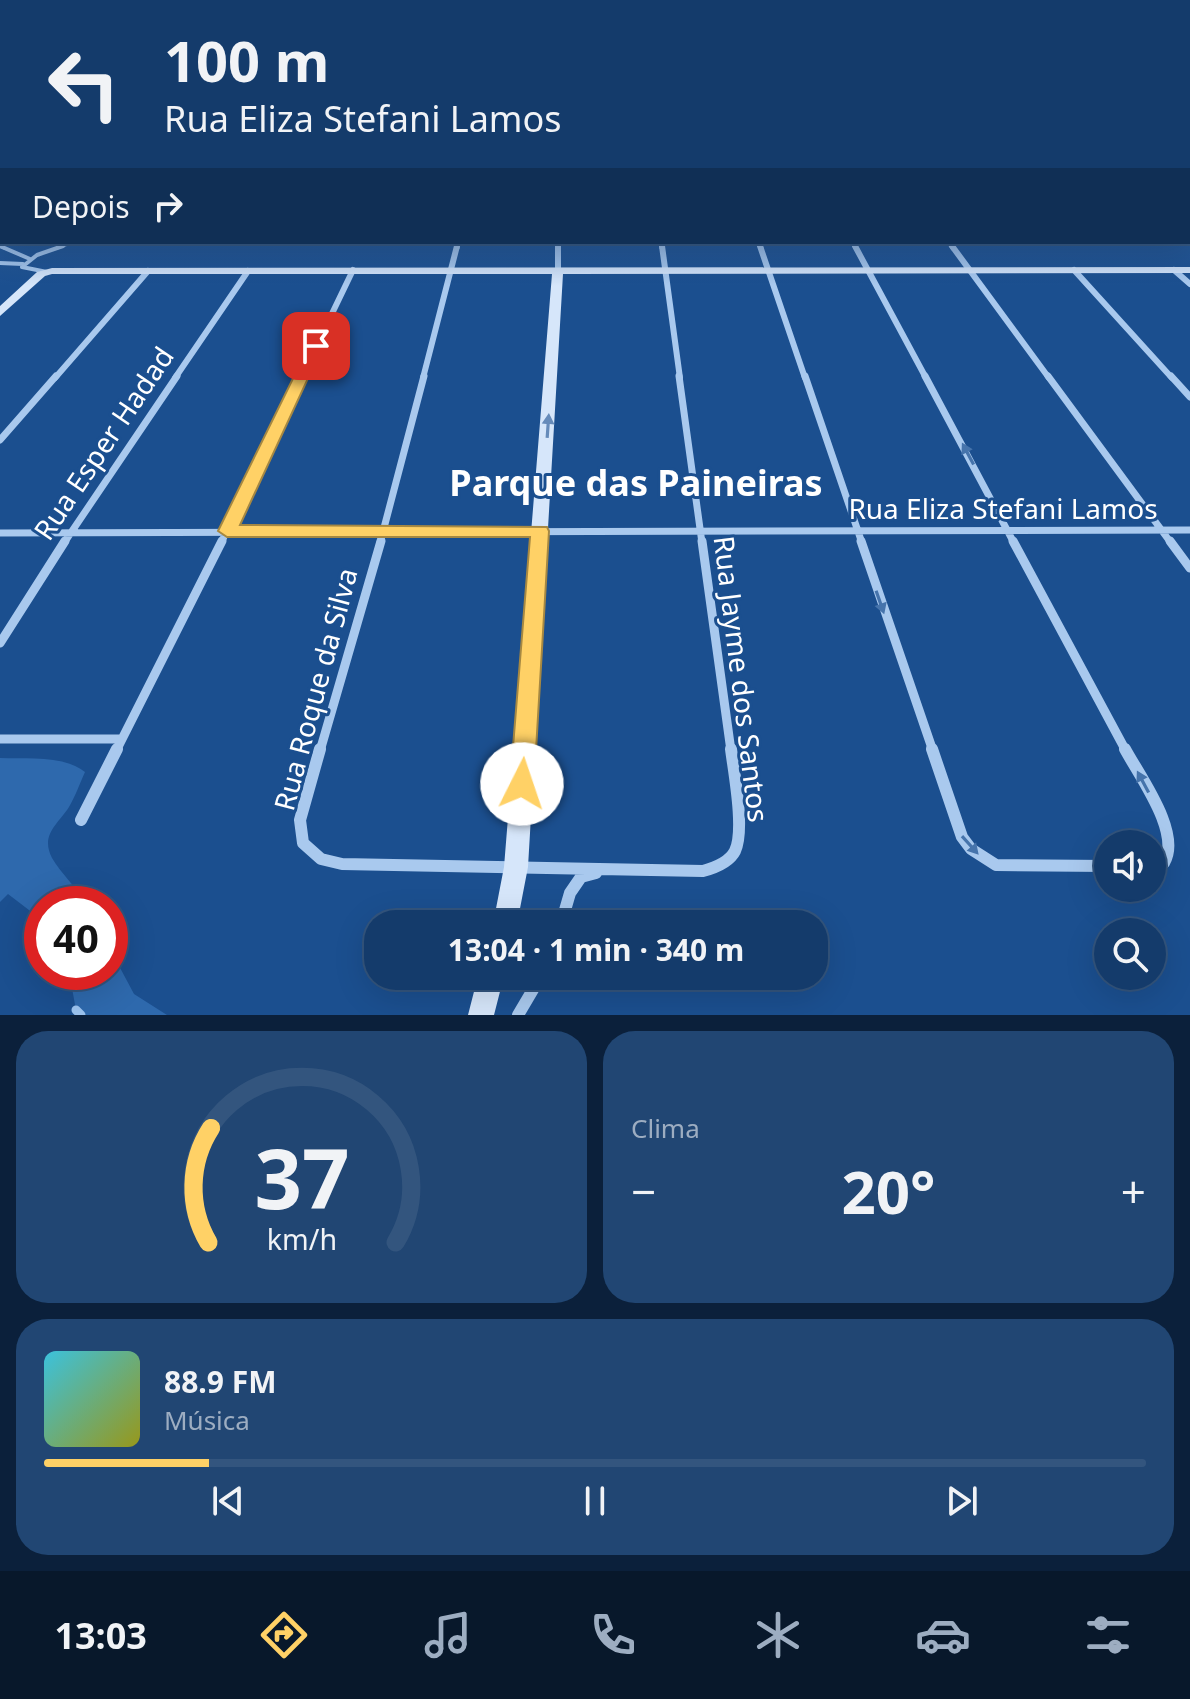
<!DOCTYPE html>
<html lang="pt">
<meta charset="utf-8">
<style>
:root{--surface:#143b6b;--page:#214673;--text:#f1f3f6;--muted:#9dadc1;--line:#33557e;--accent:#ffd166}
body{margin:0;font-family:"Noto Sans",sans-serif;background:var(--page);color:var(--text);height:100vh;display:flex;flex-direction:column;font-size:30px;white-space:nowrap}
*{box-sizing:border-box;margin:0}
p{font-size:26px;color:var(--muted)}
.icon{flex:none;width:44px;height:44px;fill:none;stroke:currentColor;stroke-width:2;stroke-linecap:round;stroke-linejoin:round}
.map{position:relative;height:1015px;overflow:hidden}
.side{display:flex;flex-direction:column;gap:16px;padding:16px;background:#0b203b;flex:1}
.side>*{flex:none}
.top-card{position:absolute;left:0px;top:0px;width:1190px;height:244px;box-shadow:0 8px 32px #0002,0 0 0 2px var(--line);background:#143b6b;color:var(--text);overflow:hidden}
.fabs{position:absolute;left:1094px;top:830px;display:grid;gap:16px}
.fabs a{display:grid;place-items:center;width:72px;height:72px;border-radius:50%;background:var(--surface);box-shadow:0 8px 32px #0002,0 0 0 2px var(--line);font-size:40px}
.speed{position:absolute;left:24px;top:886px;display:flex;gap:16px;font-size:40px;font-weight:700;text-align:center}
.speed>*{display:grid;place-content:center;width:104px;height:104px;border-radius:50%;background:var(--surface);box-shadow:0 8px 32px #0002,0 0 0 2px var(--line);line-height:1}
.speed .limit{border:12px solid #d22;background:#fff;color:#111}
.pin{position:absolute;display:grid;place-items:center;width:68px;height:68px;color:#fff;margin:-34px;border-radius:16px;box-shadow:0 4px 12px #0006}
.me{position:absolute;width:88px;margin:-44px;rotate:4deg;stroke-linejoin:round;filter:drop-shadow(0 0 6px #0008)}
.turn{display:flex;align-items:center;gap:28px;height:168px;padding:0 32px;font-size:36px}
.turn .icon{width:104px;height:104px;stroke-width:2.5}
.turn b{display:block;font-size:56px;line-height:68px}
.then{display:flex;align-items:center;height:76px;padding:0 32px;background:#0003;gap:16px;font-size:30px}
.big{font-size:60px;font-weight:700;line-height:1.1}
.side .widget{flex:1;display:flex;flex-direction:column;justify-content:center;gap:12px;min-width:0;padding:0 28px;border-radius:32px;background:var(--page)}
.side .dial{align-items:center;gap:0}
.dial svg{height:208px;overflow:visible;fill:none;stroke:var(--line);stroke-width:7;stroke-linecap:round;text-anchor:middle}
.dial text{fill:var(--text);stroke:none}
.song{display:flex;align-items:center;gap:24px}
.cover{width:96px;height:96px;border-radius:12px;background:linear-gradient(135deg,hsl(190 70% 55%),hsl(60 70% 35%))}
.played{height:8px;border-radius:4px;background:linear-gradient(90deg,var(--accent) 15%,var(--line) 15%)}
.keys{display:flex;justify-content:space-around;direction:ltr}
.heat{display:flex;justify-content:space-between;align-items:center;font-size:44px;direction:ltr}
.side .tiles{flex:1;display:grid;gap:16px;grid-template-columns:1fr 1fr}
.widget:last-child{grid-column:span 2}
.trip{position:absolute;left:364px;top:910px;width:464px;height:80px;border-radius:32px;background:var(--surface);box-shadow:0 8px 32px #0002,0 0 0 2px var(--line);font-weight:700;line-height:80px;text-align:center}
.tab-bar{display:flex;height:128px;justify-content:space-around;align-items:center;background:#08182b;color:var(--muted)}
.tab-bar .icon{width:56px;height:56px}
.tab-bar .selected{color:var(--accent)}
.tab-bar b{font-size:36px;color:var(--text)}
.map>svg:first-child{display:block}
.green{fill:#2e69ad}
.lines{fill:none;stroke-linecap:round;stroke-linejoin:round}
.stream{stroke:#9cc4f0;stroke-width:9}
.lane-far1{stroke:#a9c9ee;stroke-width:3}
.lane{stroke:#a9c9ee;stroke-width:4}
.street-far4{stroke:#a9c9ee;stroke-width:5}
.street-far3{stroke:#a9c9ee;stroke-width:6}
.street-far2{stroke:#a9c9ee;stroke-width:7}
.street-far1{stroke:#a9c9ee;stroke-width:9}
.street{stroke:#a9c9ee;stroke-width:12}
.secondary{fill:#d6e6fa;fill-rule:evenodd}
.oneway{fill:#668bba}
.oneway2{fill:#4674ac}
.route{fill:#ffd166;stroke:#a68842;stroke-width:2}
.labels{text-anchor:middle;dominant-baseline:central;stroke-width:6;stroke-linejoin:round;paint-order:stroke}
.street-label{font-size:28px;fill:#fff;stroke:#1b4f8f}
.district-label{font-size:36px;font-weight:bold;fill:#fff;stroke:#1b4f8f}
</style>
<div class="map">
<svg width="1190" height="1015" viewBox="0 0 1190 1015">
<rect width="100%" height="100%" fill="#1b4f8f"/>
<path class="green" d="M 0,758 C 26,759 64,755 85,772 C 80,783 75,797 69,807 C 58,824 40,835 52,858 C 61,874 77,887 86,904 L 42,904 L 42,920 L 8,894 L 0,902 Z
M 110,949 L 134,994 L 167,1015 L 81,1015 L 76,1010 L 69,972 L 110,972 Z"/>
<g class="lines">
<path class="stream" d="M 76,1010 L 81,1015"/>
<path class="lane-far1" d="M 0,246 L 4,248
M 57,248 L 73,242"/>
<path class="lane" d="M 0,246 L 30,259
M 0,263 L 23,264
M 47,272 L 22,267 L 37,255 L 63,246"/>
<path class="street-far4" d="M 558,242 L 558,248
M 661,242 L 662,248
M 759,242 L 761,248
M 853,242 L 856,248
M 949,242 L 953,248
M 457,248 L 458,242"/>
<path class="street-far3" d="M 558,246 L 558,270
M 662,246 L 680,378
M 760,246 L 805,378
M 855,246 L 926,378
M 952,246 L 1049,378
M 1074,270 L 1172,378
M 1174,270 L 1190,284
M 55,378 L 148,271
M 175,378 L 248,271
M 301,378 L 353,270
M 423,378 L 457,246"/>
<path class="street-far2" d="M 679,376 L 702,543
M 805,376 L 862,543
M 925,376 L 1014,543
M 1048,376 L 1171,543
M 1171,376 L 1190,397
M 0,440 L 56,376
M 0,533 L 1190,530
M 64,543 L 177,376
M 221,543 L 302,376
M 380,543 L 424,376"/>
<path class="street-far1" d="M 702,541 L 731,751
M 861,541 L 933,751
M 1013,541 L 1126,751
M 1170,541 L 1190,568
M 0,643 L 65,541
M 0,739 L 120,739
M 116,751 L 222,541
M 320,751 L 381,541"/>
<path class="street" d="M 320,749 L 300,820 L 303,843 L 321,859 L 342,864 L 703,871 C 714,868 729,863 735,851 C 745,830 734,773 731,749
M 932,749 L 962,837 L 971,849 L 996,865 L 1108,866
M 1125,749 C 1140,777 1182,833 1164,863 L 1152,866
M 81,820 L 117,749
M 561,924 L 570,893 L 581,877 L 596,873
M 518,1015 L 541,976"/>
<path class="secondary" d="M 1190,267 L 1190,273 L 563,274 L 528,867 L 517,924 L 493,924 L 504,867 L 552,274 L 52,274 L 45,276 L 0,316 L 0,306 L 37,272 L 52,268 Z
M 478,976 L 504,976 L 494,1015 L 468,1015 Z"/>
</g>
<defs><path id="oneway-solid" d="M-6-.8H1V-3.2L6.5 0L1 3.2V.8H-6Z" transform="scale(2)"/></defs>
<use class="oneway" href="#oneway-solid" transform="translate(548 426) rotate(-86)"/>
<g class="oneway2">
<use href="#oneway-solid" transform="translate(968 454) rotate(-118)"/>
<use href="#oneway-solid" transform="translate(880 602) rotate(71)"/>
<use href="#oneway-solid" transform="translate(1143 782) rotate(-118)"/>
<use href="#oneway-solid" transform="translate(970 845) rotate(48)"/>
</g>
<linearGradient id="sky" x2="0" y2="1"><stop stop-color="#0f2b4f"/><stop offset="0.5" stop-color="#39639b"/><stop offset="1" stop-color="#39639b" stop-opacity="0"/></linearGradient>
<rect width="1190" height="286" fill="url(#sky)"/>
<path class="route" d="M 316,342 L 323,346 L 240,525 L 547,527 L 549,531 L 534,784 L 531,792 L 522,795 L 513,792 L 510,784 L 530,537 L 227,537 L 218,531 L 309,346 Z"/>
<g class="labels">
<g class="street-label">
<text transform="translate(103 443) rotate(-56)">Rua Esper Hadad</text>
<text x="1003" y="508">Rua Eliza Stefani Lamos</text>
<text transform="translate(742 679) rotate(83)">Rua Jayme dos Santos</text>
<text transform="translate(315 689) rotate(-75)">Rua Roque da Silva</text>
</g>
<g class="district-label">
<text x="636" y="482">Parque das Paineiras</text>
</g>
</g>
</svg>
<div class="fabs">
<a><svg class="icon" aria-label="sound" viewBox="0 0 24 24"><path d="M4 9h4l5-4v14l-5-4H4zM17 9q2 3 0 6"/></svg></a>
<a><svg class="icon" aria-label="search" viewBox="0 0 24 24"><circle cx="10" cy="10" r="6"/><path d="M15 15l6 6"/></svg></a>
</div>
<div class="speed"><div class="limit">40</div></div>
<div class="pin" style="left:316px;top:346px;background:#d93025"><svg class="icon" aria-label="arrive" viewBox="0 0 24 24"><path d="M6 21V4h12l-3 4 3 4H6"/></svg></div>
<svg class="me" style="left:522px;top:784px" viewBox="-20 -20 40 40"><circle r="19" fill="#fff"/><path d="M0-13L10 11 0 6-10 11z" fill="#ffd166"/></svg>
<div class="trip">13:04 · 1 min · 340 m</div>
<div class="top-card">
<div class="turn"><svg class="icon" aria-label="left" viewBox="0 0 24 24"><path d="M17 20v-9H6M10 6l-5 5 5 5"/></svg><div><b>100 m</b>Rua Eliza Stefani Lamos</div></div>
<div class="then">Depois<svg class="icon" aria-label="right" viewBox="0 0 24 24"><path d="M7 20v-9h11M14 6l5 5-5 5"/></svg></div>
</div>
</div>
<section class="side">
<div class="tiles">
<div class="widget dial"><svg viewBox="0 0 100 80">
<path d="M14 69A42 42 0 1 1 86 69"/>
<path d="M14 69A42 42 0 0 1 15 25" stroke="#ffd166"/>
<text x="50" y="56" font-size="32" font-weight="700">37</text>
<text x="50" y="72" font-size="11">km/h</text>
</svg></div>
<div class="widget"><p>Clima</p>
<div class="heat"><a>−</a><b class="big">20°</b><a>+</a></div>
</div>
<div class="widget">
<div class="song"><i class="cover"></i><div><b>88.9 FM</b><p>Música</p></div></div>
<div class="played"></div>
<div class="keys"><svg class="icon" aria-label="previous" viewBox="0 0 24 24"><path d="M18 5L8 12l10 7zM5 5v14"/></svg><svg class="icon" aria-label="pause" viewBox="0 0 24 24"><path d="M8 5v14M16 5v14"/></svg><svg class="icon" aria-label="next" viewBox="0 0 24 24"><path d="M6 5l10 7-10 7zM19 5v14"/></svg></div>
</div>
</div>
</section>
<nav class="tab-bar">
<b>13:03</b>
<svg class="icon selected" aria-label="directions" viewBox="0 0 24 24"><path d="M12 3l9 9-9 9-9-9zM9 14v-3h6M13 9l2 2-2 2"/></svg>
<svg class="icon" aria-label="music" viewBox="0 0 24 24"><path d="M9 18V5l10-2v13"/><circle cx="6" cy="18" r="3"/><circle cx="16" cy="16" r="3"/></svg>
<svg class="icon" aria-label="phone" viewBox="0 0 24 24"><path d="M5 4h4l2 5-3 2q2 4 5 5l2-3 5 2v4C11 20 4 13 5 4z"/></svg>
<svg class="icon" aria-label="climate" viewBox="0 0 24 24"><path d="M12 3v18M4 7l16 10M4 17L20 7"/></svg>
<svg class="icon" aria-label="car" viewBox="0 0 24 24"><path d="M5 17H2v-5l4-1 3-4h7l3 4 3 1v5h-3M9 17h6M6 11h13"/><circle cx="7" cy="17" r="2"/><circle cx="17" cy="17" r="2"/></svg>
<svg class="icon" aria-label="filters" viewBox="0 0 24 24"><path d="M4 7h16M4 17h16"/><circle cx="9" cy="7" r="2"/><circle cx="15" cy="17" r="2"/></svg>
</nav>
